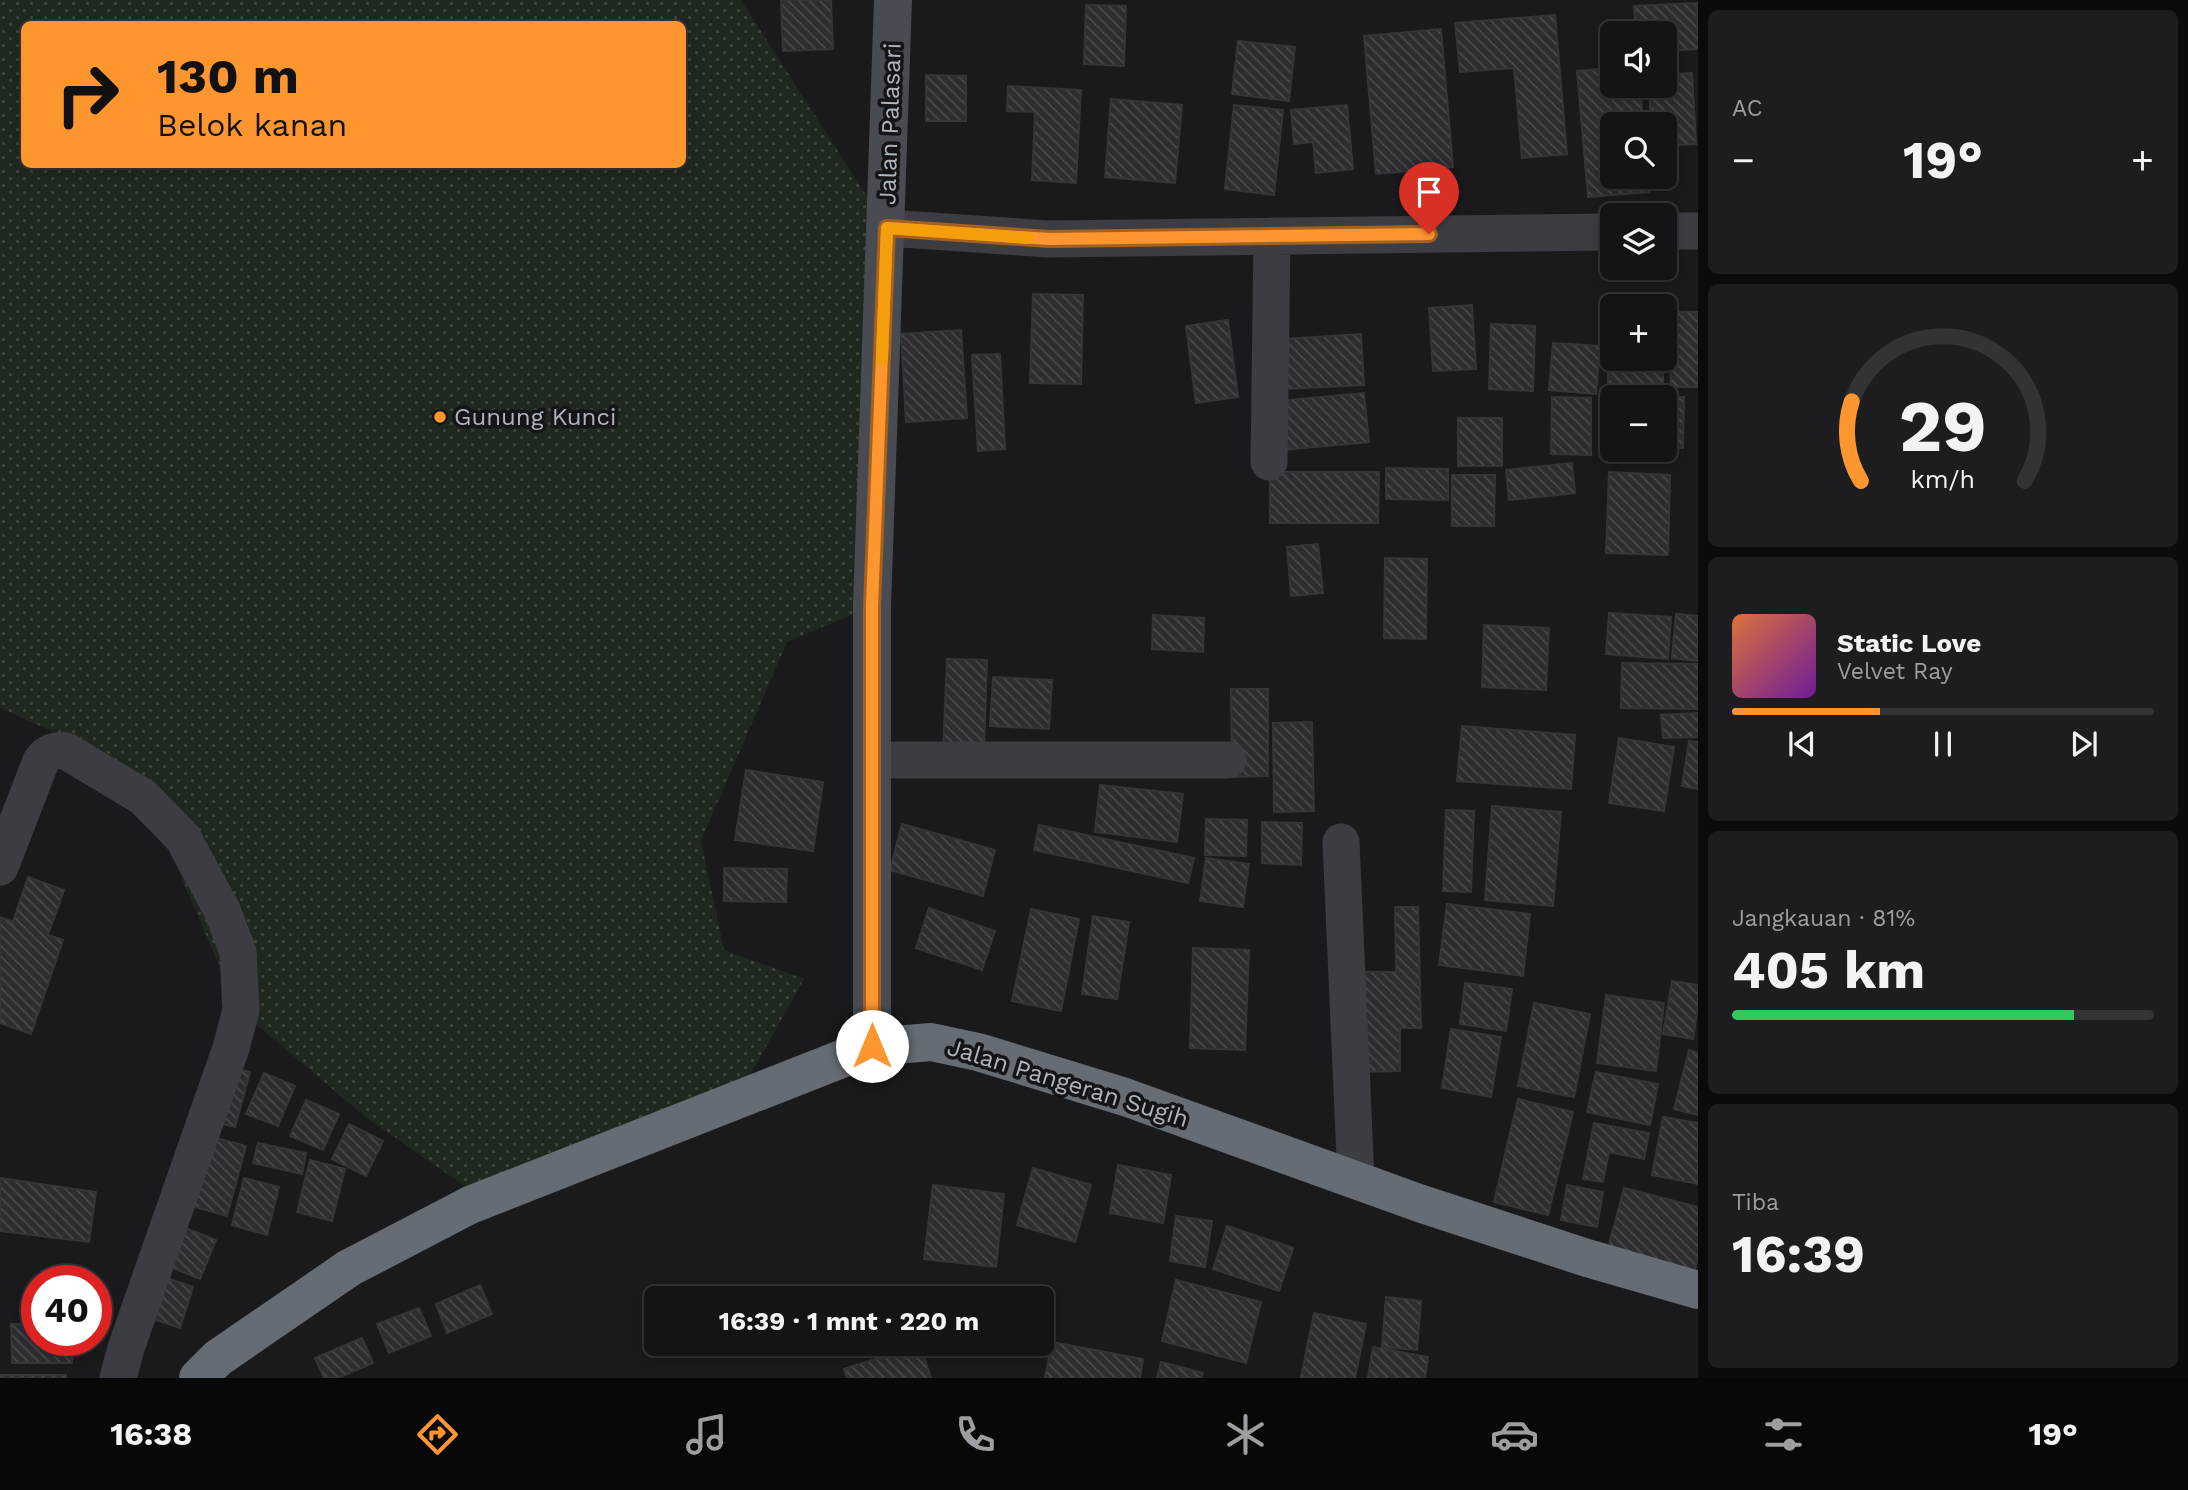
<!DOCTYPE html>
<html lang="id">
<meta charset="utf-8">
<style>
:root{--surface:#141416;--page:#1d1d1f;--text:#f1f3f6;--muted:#9d9ea1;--line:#333335;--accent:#fe9630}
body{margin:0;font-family:"Work Sans",sans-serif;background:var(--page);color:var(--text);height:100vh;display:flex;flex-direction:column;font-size:26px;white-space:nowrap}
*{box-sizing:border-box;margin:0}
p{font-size:23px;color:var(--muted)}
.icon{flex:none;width:38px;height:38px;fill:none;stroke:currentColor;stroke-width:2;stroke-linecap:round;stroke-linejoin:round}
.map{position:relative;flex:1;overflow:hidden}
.details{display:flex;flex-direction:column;gap:10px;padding:10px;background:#0b0b0c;width:490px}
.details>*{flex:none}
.top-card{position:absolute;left:21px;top:21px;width:665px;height:147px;border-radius:10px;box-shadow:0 4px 10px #0003,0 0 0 2px var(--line);background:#fe9630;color:#111;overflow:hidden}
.tools{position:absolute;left:1600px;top:21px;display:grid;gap:14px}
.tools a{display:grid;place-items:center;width:77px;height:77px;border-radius:10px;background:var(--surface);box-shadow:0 4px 10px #0003,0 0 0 2px var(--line);font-size:35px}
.speed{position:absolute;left:21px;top:1265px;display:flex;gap:14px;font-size:35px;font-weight:700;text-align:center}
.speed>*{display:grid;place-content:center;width:91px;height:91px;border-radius:50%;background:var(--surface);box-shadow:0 4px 10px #0003,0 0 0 2px var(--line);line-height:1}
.speed .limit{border:10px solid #d22;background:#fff;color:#111}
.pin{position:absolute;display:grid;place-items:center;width:60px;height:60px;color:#fff;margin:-72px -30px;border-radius:50% 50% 50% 0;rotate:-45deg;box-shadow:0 0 7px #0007}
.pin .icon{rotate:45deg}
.me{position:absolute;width:77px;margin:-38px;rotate:0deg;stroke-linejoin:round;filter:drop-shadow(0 0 5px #0008)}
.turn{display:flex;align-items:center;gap:24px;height:147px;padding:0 21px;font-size:32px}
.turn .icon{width:91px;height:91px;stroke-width:2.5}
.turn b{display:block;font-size:49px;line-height:60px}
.big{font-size:52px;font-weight:700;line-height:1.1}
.details .tile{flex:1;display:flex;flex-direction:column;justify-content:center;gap:10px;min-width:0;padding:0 24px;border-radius:10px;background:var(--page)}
.details .dial{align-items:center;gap:0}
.dial svg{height:182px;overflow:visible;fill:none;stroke:var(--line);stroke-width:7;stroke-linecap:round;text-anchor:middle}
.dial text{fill:var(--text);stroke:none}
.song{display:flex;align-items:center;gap:21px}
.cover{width:84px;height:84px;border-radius:10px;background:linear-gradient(135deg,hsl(20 70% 55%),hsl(280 70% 35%))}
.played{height:7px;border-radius:4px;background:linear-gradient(90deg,var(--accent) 35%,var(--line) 35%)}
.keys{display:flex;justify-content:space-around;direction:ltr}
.heat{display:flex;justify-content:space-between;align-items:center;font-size:38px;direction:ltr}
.charge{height:10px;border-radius:5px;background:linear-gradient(90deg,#34c759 81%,var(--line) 0)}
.trip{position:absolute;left:644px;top:1286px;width:410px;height:70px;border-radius:10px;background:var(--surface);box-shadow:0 4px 10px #0003,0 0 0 2px var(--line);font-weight:700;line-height:70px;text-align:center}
.tabs{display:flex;height:112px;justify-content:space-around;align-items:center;background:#080809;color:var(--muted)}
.tabs .icon{width:49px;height:49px}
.tabs .on{color:var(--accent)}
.tabs b{font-size:32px;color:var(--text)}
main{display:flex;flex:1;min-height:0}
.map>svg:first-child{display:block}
.park{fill:url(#park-dots);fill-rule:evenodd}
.building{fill:url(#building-back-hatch);stroke:#343539;stroke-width:2}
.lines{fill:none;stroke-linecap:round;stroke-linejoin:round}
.street{stroke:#3b3d42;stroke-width:37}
.secondary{stroke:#484c52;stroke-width:38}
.highway{stroke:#666c73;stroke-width:38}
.route-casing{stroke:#a5621f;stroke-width:18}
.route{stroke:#fe9630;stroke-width:12}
.slow{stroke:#f59e0b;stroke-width:12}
.poi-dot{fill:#fe9630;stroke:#151518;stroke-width:2.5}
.labels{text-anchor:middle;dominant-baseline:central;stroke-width:7;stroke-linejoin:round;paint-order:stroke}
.street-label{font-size:24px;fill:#acb4bd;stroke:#151518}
.poi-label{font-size:24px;fill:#acb4bd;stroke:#151518;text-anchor:start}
</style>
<main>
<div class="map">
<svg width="1698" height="1378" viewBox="0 0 1698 1378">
<defs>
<pattern id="park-dots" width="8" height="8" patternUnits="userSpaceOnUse" patternTransform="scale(1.75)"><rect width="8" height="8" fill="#1f281f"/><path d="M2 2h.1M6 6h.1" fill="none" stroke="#3d453e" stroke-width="1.8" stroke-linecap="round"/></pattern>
<pattern id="building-back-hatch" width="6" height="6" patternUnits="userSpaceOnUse" patternTransform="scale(1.75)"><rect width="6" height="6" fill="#2d2d31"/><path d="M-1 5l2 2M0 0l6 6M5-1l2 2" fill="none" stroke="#49494d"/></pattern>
</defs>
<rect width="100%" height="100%" fill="#1a1a1d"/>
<path class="park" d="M 0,0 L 741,0 L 887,228 L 872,606 L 787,642 L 701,841 L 724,950 L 804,979 L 727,1116 L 498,1209 L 367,1118 L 238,1009 L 161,830 L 72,740 L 0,708 ZM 24,24 L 682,24 L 682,164 L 24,164 Z"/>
<path class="building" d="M 781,0 L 831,0 L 833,49 L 783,51 Z
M 1697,3 L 1698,49 L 1664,51 L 1664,33 L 1636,33 L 1634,6 Z
M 1086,5 L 1126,6 L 1124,66 L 1084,64 Z
M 1555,15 L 1567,154 L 1522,158 L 1514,68 L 1460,72 L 1455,23 Z
M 1441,29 L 1453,167 L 1376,174 L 1364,36 Z
M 1238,41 L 1295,47 L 1289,101 L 1232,94 Z
M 1612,68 L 1612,86 L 1640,86 L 1643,124 L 1612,124 L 1612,177 L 1648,177 L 1649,192 L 1588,197 L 1577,71 Z
M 1692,73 L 1696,144 L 1664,146 L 1664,124 L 1651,124 L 1649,86 L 1664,86 L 1664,75 Z
M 926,75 L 966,76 L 966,121 L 926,121 Z
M 1008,86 L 1081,90 L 1076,183 L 1032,180 L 1035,112 L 1007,111 Z
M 1111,99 L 1182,105 L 1175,183 L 1105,177 Z
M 1234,105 L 1283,110 L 1274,195 L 1225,189 Z
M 1347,105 L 1353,169 L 1316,173 L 1313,142 L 1294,144 L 1291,110 Z
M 1033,294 L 1083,295 L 1081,384 L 1030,383 Z
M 1472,305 L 1476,369 L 1433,371 L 1429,308 Z
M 1669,312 L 1698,312 L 1698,387 L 1671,387 Z
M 1608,318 L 1612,318 L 1612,359 L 1663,359 L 1663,387 L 1608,387 Z
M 1228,320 L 1238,397 L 1196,403 L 1186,326 Z
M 1491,324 L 1535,326 L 1533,391 L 1489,389 Z
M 961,330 L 967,418 L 906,422 L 901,334 Z
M 1361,334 L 1364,385 L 1285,389 L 1283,339 Z
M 1553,343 L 1600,346 L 1596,394 L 1549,390 Z
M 1000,354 L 1005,449 L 978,451 L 972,355 Z
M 1364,393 L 1369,442 L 1272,451 L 1268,402 Z
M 1604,396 L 1684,397 L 1683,448 L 1664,448 L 1664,397 L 1612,397 L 1612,448 L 1604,448 Z
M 1552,397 L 1591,398 L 1591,455 L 1551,454 Z
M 1458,418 L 1502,418 L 1502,466 L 1458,466 Z
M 1572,463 L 1575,493 L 1509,500 L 1506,470 Z
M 1386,468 L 1448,469 L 1448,500 L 1386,499 Z
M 1270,472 L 1379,472 L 1378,523 L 1270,523 Z
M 1609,472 L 1670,475 L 1668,555 L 1606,553 Z
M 1452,475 L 1495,475 L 1494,526 L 1452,526 Z
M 1318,544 L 1323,593 L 1291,596 L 1287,547 Z
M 1385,558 L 1427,559 L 1426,639 L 1384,638 Z
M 1609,613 L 1671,617 L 1668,659 L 1606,654 Z
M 1676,614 L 1698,616 L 1698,661 L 1672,658 Z
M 1153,615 L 1204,618 L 1203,652 L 1152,649 Z
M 1484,625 L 1549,628 L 1546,690 L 1482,687 Z
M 947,659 L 987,660 L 984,753 L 943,751 Z
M 1622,663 L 1698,664 L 1698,709 L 1621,708 Z
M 993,677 L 1052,680 L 1049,729 L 990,726 Z
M 1231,689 L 1268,689 L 1268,776 L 1232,777 Z
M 1698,713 L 1698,737 L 1663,738 L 1661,715 Z
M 1312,722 L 1314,811 L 1274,812 L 1273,723 Z
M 1462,726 L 1575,735 L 1571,789 L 1457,781 Z
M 1619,738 L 1674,747 L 1664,811 L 1609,803 Z
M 1689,741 L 1698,742 L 1698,789 L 1682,786 Z
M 746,770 L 823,782 L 813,851 L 735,840 Z
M 1100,785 L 1183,794 L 1177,842 L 1095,832 Z
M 1492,806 L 1561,812 L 1553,906 L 1485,900 Z
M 1446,810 L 1474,811 L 1471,892 L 1443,891 Z
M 1206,819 L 1247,820 L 1246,856 L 1205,855 Z
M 1262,822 L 1302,823 L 1301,865 L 1262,863 Z
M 902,824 L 995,850 L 983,896 L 890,870 Z
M 1039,825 L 1194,858 L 1188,883 L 1034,850 Z
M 1206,858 L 1249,864 L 1243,907 L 1200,901 Z
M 724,868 L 787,869 L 786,902 L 724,901 Z
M 28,877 L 64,890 L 48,935 L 63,940 L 31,1034 L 0,1023 L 0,917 L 13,922 Z
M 1447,904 L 1530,914 L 1523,976 L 1439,965 Z
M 1395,907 L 1418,907 L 1421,1028 L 1400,1028 L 1400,1071 L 1358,1072 L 1357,972 L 1396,972 Z
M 929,908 L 995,931 L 982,970 L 916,948 Z
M 1031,909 L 1079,919 L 1061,1011 L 1012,1001 Z
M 1093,916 L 1129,922 L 1117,999 L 1082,994 Z
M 1193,948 L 1249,950 L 1245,1050 L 1190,1048 Z
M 1672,981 L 1698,985 L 1698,1005 L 1693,1039 L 1663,1034 Z
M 1465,983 L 1512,989 L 1506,1031 L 1460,1024 Z
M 1606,995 L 1664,1003 L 1656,1071 L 1597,1063 Z
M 1534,1003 L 1590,1014 L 1574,1097 L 1518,1086 Z
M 1451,1029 L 1501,1037 L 1491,1097 L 1442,1088 Z
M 1689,1050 L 1698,1053 L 1698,1115 L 1674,1109 Z
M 229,1067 L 250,1072 L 235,1127 L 215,1122 Z
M 1596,1072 L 1658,1084 L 1650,1125 L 1587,1112 Z
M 264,1073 L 295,1086 L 278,1126 L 246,1114 Z
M 1518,1099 L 1573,1112 L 1548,1215 L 1494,1202 Z
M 306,1100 L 339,1114 L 323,1150 L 290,1136 Z
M 1663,1117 L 1698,1123 L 1698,1184 L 1652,1175 Z
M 1594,1123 L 1649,1133 L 1644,1159 L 1609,1152 L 1603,1182 L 1583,1179 Z
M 349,1124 L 383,1141 L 366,1176 L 332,1159 Z
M 205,1135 L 246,1146 L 227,1216 L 185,1204 Z
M 258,1143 L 306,1153 L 302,1174 L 253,1163 Z
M 310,1160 L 345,1169 L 332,1221 L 297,1212 Z
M 1118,1165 L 1171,1175 L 1163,1223 L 1110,1213 Z
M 1033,1168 L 1091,1185 L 1075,1242 L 1017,1225 Z
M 0,1178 L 96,1192 L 89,1242 L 0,1231 Z
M 244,1178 L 279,1187 L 267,1235 L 232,1225 Z
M 933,1185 L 1004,1194 L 996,1267 L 924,1259 Z
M 1567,1185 L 1603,1192 L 1597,1227 L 1561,1220 Z
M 1624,1188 L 1698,1207 L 1698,1257 L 1694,1274 L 1607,1252 Z
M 1176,1216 L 1212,1221 L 1205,1267 L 1170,1261 Z
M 1227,1226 L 1293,1248 L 1279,1291 L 1213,1269 Z
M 183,1227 L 216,1240 L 200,1279 L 166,1265 Z
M 161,1276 L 193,1287 L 180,1328 L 147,1317 Z
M 1176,1280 L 1261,1302 L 1246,1363 L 1162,1341 Z
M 480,1285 L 492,1314 L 447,1333 L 436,1304 Z
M 1386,1297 L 1421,1301 L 1417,1350 L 1382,1347 Z
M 419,1308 L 431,1336 L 389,1353 L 377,1324 Z
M 1314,1313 L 1366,1324 L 1355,1378 L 1301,1377 Z
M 11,1324 L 37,1324 L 37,1340 L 72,1340 L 72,1363 L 12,1363 Z
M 362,1338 L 373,1363 L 338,1378 L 324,1378 L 315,1358 Z
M 1052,1342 L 1143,1359 L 1140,1378 L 1045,1378 Z
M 920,1345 L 931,1378 L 847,1378 L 844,1369 Z
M 1373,1347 L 1428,1357 L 1425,1378 L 1368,1378 Z
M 1161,1362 L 1203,1373 L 1201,1378 L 1157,1378 Z
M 0,1375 L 66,1375 L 66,1378 L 0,1378 Z"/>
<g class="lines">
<path class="street" d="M 887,228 L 1049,239 L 1612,232
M 1664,231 L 1698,231
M 1269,462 L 1272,236
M 872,760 L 1228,760
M 1341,842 L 1356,1180
M 0,867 L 41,761 C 48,751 55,750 66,751 L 143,797 L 183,838 L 222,910 L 238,952 L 241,1010 L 231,1048 L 126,1348 L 118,1378"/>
<path class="secondary" d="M 872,1047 L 872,606 L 893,0"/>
<path class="highway" d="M 198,1378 L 218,1358 L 349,1268 L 470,1205 L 872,1047 L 931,1042 L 978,1052 L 1125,1097 L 1419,1203 L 1587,1258 L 1698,1290"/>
</g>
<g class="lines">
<g class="route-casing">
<path id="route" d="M 872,1046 L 872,606 L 887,228 L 1049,239 L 1429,234"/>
</g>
<use href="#route" class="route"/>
<path class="slow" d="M 882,359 L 887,228 L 1028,238"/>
</g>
<circle class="poi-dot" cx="440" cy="417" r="7"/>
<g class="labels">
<g class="street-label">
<text transform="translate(890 124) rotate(-88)">Jalan Palasari</text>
<text transform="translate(1068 1083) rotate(17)">Jalan Pangeran Sugih</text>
</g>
<g class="poi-label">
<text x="454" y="417">Gunung Kunci</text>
</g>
</g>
</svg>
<div class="tools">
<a><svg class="icon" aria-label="sound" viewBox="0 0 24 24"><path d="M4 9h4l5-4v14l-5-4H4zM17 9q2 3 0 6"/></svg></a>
<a><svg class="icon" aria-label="search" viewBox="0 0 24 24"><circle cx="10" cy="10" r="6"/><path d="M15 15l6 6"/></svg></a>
<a><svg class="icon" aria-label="layers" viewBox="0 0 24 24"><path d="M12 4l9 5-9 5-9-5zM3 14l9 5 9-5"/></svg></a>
<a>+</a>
<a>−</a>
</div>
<div class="speed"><div class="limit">40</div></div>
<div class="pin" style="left:1429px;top:234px;background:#d93025"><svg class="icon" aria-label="arrive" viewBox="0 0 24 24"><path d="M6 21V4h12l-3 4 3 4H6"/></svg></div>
<svg class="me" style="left:872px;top:1046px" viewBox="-20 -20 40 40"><circle r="19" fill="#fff"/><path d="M0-13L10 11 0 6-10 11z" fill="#fe9630"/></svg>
<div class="trip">16:39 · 1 mnt · 220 m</div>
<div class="top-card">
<div class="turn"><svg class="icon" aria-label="right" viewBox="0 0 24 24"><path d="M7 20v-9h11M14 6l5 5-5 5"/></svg><div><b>130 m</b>Belok kanan</div></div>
</div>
</div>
<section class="details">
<div class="tile"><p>AC</p>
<div class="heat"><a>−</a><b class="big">19°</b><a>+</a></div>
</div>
<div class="tile dial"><svg viewBox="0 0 100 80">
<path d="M14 69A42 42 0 1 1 86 69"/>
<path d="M14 69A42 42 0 0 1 10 34" stroke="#fe9630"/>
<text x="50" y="56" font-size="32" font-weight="700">29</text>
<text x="50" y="72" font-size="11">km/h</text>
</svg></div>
<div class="tile">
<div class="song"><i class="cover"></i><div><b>Static Love</b><p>Velvet Ray</p></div></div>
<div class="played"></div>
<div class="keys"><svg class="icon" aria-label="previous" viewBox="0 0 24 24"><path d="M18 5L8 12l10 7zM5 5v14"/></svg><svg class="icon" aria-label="pause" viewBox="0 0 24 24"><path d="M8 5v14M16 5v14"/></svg><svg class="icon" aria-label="next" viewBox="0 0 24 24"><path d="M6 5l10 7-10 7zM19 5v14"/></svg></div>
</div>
<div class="tile"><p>Jangkauan · 81%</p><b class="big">405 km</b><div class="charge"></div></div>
<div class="tile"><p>Tiba</p><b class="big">16:39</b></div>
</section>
</main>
<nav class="tabs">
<b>16:38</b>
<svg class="icon on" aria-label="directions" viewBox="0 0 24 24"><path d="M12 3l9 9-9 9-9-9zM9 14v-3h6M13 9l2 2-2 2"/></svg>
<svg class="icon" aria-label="music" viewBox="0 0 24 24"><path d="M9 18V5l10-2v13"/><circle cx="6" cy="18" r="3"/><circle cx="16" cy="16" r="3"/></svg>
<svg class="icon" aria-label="phone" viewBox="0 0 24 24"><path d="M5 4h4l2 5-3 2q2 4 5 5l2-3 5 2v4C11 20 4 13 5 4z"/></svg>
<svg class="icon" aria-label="climate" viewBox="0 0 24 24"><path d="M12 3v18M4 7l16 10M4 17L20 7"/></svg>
<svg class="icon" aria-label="car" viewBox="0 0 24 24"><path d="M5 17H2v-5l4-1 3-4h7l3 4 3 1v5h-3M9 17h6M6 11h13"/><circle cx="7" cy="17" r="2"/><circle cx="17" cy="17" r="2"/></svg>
<svg class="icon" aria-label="filters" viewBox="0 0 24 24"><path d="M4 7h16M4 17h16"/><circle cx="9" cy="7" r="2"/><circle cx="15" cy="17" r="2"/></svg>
<b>19°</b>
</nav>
